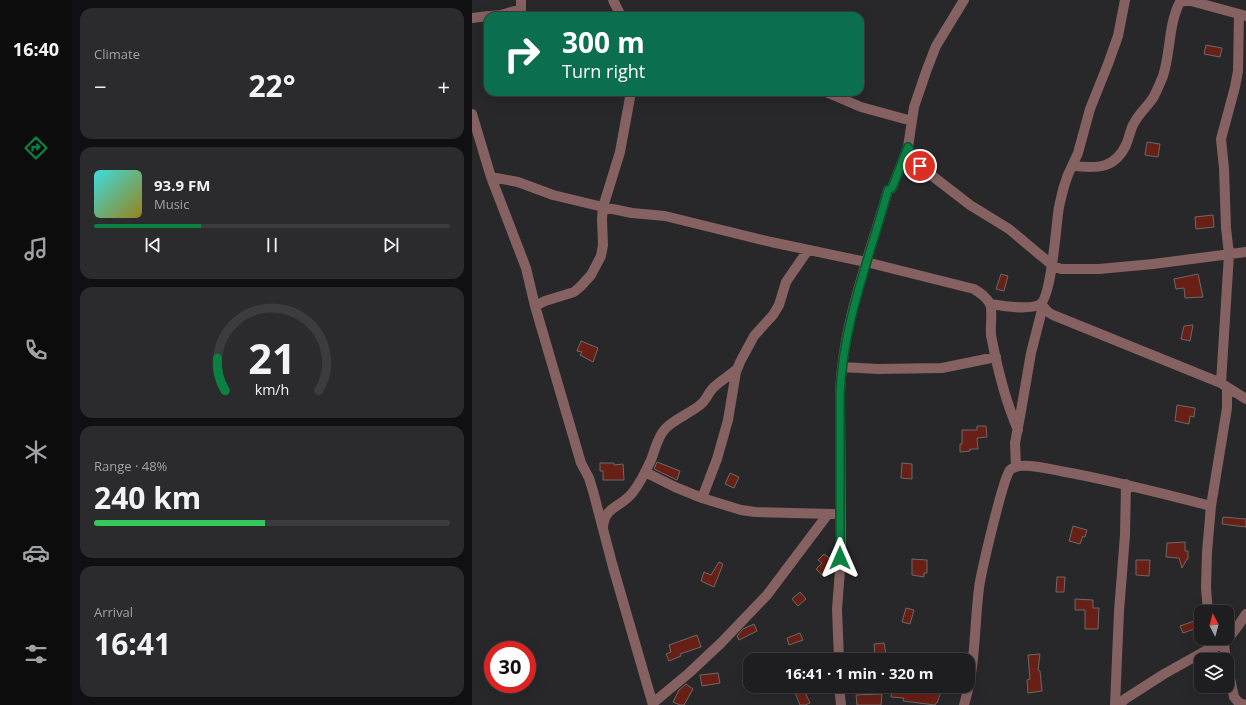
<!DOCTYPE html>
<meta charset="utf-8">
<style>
:root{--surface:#1e1d20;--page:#2b2a2d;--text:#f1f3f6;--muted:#a1a2a5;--line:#3c3b3e;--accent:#0b8043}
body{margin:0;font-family:"Open Sans",sans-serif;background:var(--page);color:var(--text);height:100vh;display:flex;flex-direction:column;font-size:15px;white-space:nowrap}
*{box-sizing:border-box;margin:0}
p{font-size:13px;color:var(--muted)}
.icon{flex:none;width:22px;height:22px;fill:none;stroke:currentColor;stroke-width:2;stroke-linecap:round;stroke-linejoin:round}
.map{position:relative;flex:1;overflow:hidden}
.drawer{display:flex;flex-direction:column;gap:8px;padding:8px;background:#101012;width:400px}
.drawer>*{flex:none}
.guide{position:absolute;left:12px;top:12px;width:380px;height:84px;border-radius:12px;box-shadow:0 4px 16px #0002,0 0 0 1px var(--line);background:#0b6e4f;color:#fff;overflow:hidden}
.needle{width:26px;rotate:354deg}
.buttons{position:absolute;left:722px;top:605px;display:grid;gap:8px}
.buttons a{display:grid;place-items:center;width:40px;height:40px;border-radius:8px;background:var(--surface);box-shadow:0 4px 16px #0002,0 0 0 1px var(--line);font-size:20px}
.speed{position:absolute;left:12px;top:641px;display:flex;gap:8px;font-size:20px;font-weight:700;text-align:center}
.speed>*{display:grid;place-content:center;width:52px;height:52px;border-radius:50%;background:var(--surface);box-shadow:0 4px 16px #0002,0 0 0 1px var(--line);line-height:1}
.speed .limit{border:6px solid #d22;background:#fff;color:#111}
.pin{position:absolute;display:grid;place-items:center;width:34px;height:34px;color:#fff;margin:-17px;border:2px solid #fff;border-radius:50%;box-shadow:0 1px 4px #0007}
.me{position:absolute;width:44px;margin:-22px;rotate:0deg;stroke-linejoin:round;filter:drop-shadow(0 0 3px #0008)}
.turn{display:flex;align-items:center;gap:14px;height:84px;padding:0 12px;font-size:18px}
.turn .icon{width:52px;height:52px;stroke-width:2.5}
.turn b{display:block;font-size:28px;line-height:34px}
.big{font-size:30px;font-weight:700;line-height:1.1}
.drawer .tile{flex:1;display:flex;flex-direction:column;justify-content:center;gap:6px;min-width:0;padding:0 14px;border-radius:12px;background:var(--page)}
.drawer .dial{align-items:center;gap:0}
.dial svg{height:104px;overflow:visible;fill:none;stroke:var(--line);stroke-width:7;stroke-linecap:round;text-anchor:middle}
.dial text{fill:var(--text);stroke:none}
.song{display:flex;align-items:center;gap:12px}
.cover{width:48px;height:48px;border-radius:6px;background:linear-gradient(135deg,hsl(180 70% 55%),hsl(50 70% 35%))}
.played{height:4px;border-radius:2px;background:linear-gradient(90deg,var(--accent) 30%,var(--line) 30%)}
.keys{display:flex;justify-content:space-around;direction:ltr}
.heat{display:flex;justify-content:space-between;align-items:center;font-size:22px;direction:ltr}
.charge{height:6px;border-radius:3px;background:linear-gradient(90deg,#34c759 48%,var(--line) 0)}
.trip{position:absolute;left:271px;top:653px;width:232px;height:40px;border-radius:12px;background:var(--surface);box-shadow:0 4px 16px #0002,0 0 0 1px var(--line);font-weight:700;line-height:40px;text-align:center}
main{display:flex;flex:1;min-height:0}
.tab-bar{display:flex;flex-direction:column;width:72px;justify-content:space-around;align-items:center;background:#0c0c0d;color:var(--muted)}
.tab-bar .icon{width:28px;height:28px}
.tab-bar .current{color:var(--accent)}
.tab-bar b{font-size:18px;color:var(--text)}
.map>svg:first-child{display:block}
.building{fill:#682016;stroke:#6d6968}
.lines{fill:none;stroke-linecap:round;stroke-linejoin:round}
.minor{stroke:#856161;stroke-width:10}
.route-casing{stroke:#07532c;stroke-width:10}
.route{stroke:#0b8043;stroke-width:7}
</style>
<main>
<nav class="tab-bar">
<b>16:40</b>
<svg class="icon current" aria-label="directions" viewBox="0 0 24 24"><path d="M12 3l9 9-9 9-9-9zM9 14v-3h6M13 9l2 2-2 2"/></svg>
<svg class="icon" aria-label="music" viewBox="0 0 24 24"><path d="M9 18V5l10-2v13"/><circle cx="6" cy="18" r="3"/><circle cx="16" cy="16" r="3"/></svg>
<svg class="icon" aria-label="phone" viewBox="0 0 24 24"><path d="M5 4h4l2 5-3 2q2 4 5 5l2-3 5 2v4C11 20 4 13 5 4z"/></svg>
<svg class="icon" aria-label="climate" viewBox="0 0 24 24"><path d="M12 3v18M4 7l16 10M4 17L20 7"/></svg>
<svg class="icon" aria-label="car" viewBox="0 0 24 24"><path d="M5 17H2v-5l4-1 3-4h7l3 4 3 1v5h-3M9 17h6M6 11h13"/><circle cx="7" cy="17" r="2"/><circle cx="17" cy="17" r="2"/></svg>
<svg class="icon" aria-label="filters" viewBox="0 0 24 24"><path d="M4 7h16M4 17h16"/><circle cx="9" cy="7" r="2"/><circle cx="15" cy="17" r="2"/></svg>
</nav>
<section class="drawer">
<div class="tile"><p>Climate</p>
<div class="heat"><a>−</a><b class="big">22°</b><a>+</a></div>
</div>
<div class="tile">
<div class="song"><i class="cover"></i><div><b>93.9 FM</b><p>Music</p></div></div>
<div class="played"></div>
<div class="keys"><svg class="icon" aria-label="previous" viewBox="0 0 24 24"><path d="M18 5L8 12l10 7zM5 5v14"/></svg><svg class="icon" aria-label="pause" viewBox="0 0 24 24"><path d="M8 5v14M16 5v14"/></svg><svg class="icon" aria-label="next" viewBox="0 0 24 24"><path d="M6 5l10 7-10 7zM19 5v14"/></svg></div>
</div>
<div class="tile dial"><svg viewBox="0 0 100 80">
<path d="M14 69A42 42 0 1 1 86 69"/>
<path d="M14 69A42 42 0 0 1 8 44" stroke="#0b8043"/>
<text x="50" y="56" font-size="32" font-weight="700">21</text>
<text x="50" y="72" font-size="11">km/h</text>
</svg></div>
<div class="tile"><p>Range · 48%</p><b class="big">240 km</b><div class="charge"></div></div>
<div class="tile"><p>Arrival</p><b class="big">16:41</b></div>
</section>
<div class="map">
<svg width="774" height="705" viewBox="0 0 774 705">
<rect width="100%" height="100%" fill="#28272a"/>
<path class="building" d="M 734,45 L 750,48 L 748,57 L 732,54 Z
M 675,142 L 688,144 L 686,157 L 673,155 Z
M 741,215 L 742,227 L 724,229 L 723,217 Z
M 529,274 L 536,276 L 532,291 L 524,289 Z
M 726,274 L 731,297 L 713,298 L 712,288 L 704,289 L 702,279 Z
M 721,325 L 718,341 L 709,339 L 712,326 Z
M 109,341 L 126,348 L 121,362 L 108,355 L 110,352 L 105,351 Z
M 705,405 L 723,408 L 722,417 L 718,416 L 717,424 L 703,421 Z
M 505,426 L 514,426 L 515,437 L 505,438 L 506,449 L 498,449 L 498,451 L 488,452 L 488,444 L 490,444 L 490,430 L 505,430 Z
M 185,462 L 208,471 L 205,480 L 182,469 Z
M 128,463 L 142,463 L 142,465 L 151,464 L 152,480 L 131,480 L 131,471 L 128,471 Z
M 430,463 L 440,464 L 440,479 L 429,478 Z
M 258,473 L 267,477 L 262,488 L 253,484 Z
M 751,517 L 774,519 L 774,527 L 750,524 Z
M 601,526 L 615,530 L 613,537 L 611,536 L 608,544 L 597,541 Z
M 713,542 L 713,551 L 716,551 L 716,559 L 715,559 L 710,568 L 707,558 L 694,557 L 695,543 Z
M 352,554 L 360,560 L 357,564 L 360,568 L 351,576 L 344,569 L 350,563 L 346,560 Z
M 440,559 L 455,560 L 455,573 L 452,573 L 452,577 L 440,575 Z
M 664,560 L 678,560 L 677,576 L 664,575 Z
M 247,562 L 251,564 L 242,587 L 229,581 L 232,572 L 239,575 Z
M 585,577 L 593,577 L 592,592 L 584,592 Z
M 328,592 L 334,599 L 326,606 L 320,599 Z
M 603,599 L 621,600 L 621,608 L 627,608 L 626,629 L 613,629 L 613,610 L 603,610 Z
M 434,608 L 442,610 L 438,624 L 430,622 Z
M 722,621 L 725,628 L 711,633 L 708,626 Z
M 282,624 L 285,631 L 267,640 L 265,636 L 271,629 Z
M 328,633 L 331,640 L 317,645 L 315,638 Z
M 225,635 L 229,647 L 208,654 L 209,656 L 197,661 L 194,654 L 199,652 L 197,645 Z
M 412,643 L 414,654 L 403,655 L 402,644 Z
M 568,654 L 566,670 L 568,671 L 570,691 L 556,693 L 555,680 L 558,679 L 556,655 Z
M 246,673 L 248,683 L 230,686 L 228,675 Z
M 214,684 L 221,689 L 212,705 L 208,705 L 201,702 L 207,690 Z
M 330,686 L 338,703 L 333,705 L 328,705 L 322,690 Z
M 420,686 L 452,686 L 463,688 L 464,686 L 471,686 L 465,703 L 464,703 L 463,705 L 431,701 L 432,698 L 419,697 Z
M 410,694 L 409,705 L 385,705 L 384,695 Z"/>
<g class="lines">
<path class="minor" d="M 141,0 L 149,16
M 19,16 L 29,15 L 49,9 L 49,0
M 0,18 L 16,16
M 354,92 L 389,107 L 440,121
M 0,114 L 19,177 L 54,268 L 63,306 L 109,463 L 117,478 L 121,491 L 141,567 L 181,705
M 436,147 L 441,158 L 448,166 L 463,178 L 498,205 L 537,229 L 580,265 L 589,269 L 627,269 L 681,264 L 774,252
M 600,166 L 606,153 L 618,109 L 636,64 L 646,36 L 653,0
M 19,177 L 46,182 L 81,195 L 131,207 L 160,213 L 193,216 L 299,242 L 394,262 L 502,289 C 508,293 515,297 518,304 C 521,311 518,326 519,335 C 525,367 533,400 546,430
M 518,304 C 531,306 555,310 567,305 C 580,299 584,223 587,207 C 590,193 593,179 600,166 C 624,168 642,170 654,145 C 657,138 658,131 661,125 C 666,114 675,107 681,98 C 685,91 688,83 691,76 C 699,51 696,25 708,2 L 713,1 L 719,1 L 774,16
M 569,304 L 576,312 L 581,315 L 749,383 L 755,387 L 755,408 L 739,506 L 735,552 L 734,588 L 736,612
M 63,306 L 73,301 L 102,292 L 108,287 L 119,275 L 129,256 L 131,245 L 130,219 L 131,207 L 148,152 L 159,92
M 370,367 L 406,369 L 470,368 L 524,357
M 749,383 L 757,254 L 754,228 L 752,168 L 749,139 L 763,87 L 766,71 L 767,14
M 755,387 L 774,399
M 544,467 L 543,443 L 549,411 L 559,353 L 571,306
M 173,472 L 203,487 L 230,498 L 269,510 L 283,512 L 361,514
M 230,498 L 245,459 L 256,420 L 264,372 L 268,362 L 282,336 L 301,315 L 307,305 L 314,282 L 336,250
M 131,528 C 132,506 149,508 161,492 C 168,483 174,471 179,460 C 183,450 185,438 193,429 C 202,419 217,414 228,405 C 234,401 236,393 241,388 C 248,381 257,376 265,369
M 747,638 L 752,644 L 754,660
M 367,660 L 365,609 L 369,557 L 368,393 C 371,321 397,258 416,190 L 420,188 L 436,147 L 442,107 L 455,69 L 464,46 L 492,0
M 755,664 L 762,697 L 767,703 L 774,705
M 367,686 L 369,705
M 181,703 L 217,673 L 249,643 L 295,595 L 356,514
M 492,705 C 504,665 502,628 507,588 C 509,573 531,478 538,470 C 539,469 541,468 543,467 C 554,463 577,469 588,471 C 639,480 689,493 739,506
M 643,705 L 647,611 L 653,535 L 654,484
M 647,705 L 653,699 L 692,674 L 733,651 L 752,644 L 766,626 L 774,614"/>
</g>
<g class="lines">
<g class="route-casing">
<path id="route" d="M 368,558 L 368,394 C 371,323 398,257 416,190 L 420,188 L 436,147 L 441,158 L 448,166"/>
</g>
<use href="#route" class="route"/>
</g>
</svg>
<div class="buttons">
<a><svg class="needle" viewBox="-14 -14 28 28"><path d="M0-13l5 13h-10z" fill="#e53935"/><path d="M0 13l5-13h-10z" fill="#a1a2a5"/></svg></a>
<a><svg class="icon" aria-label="layers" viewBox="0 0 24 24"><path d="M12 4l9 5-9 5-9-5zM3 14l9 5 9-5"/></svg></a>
</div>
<div class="speed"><div class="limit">30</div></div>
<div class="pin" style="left:448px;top:166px;background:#d93025"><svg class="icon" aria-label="arrive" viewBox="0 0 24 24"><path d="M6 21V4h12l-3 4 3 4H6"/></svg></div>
<svg class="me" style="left:368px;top:558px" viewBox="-20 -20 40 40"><path d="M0-17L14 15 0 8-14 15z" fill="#0b8043" stroke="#fff" stroke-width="4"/></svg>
<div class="trip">16:41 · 1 min · 320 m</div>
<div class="guide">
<div class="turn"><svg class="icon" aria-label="right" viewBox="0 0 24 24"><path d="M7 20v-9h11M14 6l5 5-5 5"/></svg><div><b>300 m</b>Turn right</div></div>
</div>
</div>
</main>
